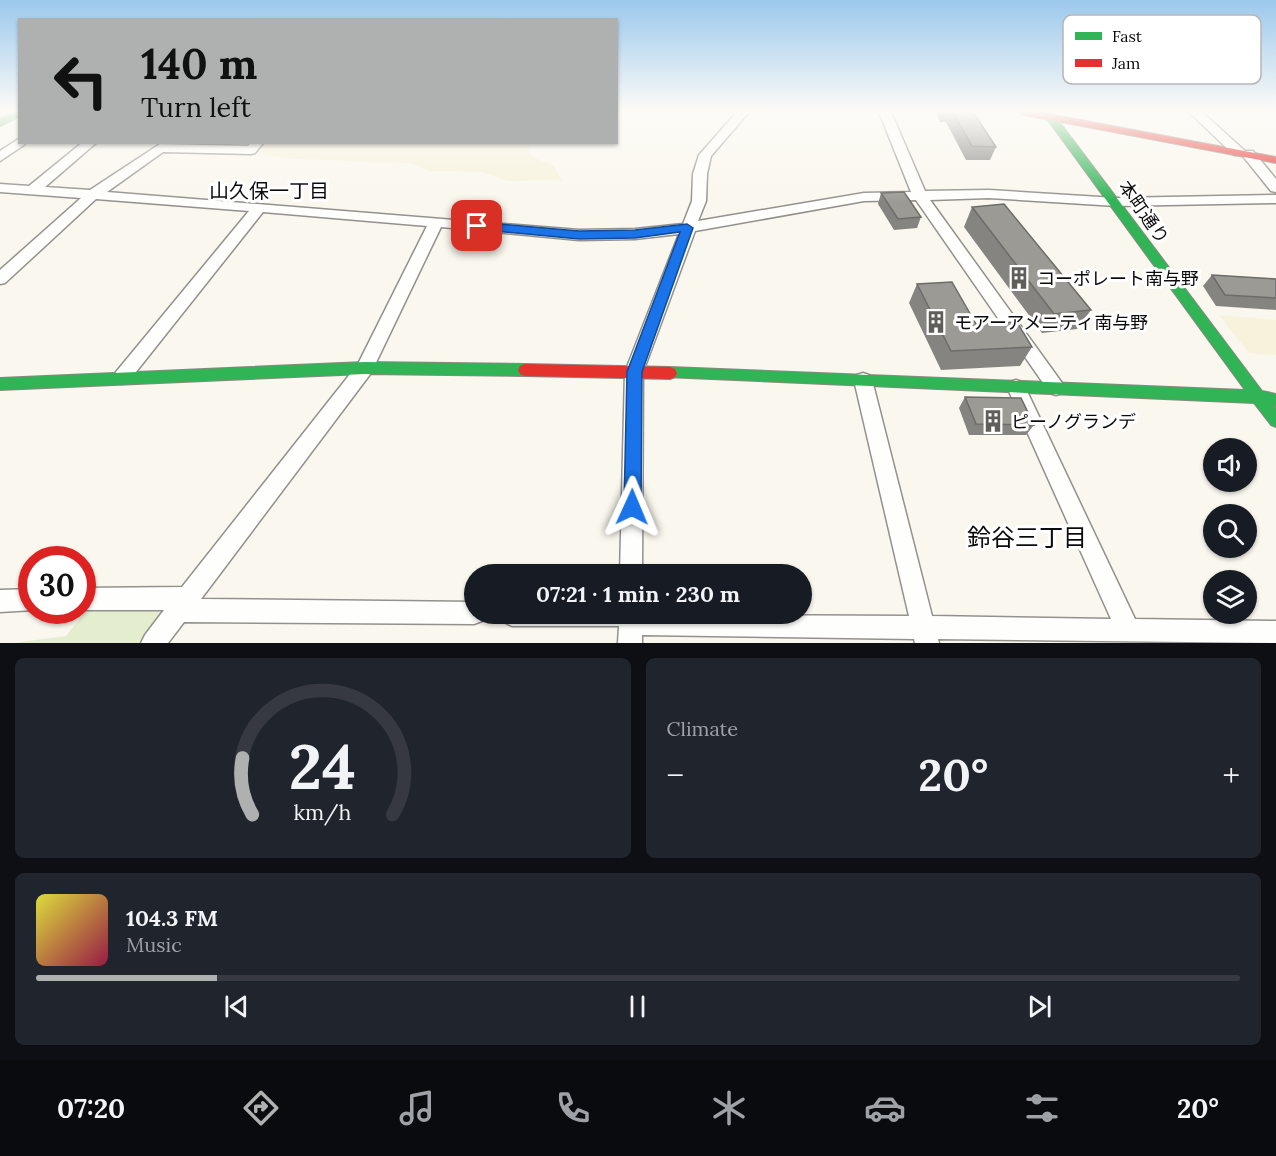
<!DOCTYPE html>
<meta charset="utf-8">
<style>
:root{--surface:#171b24;--page:#20242c;--text:#f1f3f6;--muted:#9ea1a6;--line:#363941;--accent:#afb0b0}
body{margin:0;font-family:Lora,"Noto Sans JP",serif;background:var(--page);color:var(--text);height:100vh;display:flex;flex-direction:column;font-size:22px;white-space:nowrap}
*{box-sizing:border-box;margin:0}
p{font-size:20px;color:var(--muted)}
.icon{flex:none;width:33px;height:33px;fill:none;stroke:currentColor;stroke-width:2;stroke-linecap:round;stroke-linejoin:round}
.map{position:relative;height:643px;overflow:hidden}
.side{display:flex;flex-direction:column;gap:15px;padding:15px;background:#0d0f14;flex:1}
.side>*{flex:none}
.hud{position:absolute;left:18px;top:18px;width:600px;height:126px;border-radius:0px;box-shadow:0 2px 4px #0004;background:#afb0b0;color:#111;overflow:hidden}
.controls{position:absolute;left:1203px;top:438px;display:grid;gap:12px}
.controls a{display:grid;place-items:center;width:54px;height:54px;border-radius:50%;background:var(--surface);box-shadow:0 2px 4px #0004;font-size:30px}
.speed{position:absolute;left:18px;top:546px;display:flex;gap:12px;font-size:30px;font-weight:700;text-align:center}
.speed>*{display:grid;place-content:center;width:78px;height:78px;border-radius:50%;background:var(--surface);box-shadow:0 2px 4px #0004;line-height:1}
.speed .limit{border:9px solid #d22;background:#fff;color:#111}
.pin{position:absolute;display:grid;place-items:center;width:51px;height:51px;color:#fff;margin:-26px;border-radius:12px;box-shadow:0 3px 9px #0006}
.me{position:absolute;width:66px;margin:-33px;rotate:1deg;stroke-linejoin:round;filter:drop-shadow(0 0 4px #0008)}
.turn{display:flex;align-items:center;gap:21px;height:126px;padding:0 24px;font-size:27px}
.turn .icon{width:78px;height:78px;stroke-width:2.5}
.turn b{display:block;font-size:42px;line-height:51px}
.big{font-size:45px;font-weight:800;line-height:1.1}
.side .card{flex:1;display:flex;flex-direction:column;justify-content:center;gap:9px;min-width:0;padding:0 21px;border-radius:9px;background:var(--page)}
.side .dial{align-items:center;gap:0}
.dial svg{height:156px;overflow:visible;fill:none;stroke:var(--line);stroke-width:7;stroke-linecap:round;text-anchor:middle}
.dial text{fill:var(--text);stroke:none}
.song{display:flex;align-items:center;gap:18px}
.cover{width:72px;height:72px;border-radius:9px;background:linear-gradient(135deg,hsl(60 70% 55%),hsl(340 70% 35%))}
.played{height:6px;border-radius:3px;background:linear-gradient(90deg,var(--accent) 15%,var(--line) 15%)}
.keys{display:flex;justify-content:space-around;direction:ltr}
.heat{display:flex;justify-content:space-between;align-items:center;font-size:33px;direction:ltr}
.side .tiles{flex:1;display:grid;gap:15px;grid-template-columns:1fr 1fr}
.card:last-child{grid-column:span 2}
.trip{position:absolute;left:464px;top:564px;width:348px;height:60px;border-radius:30px;background:var(--surface);box-shadow:0 2px 4px #0004;font-weight:800;line-height:60px;text-align:center}
.tabs{display:flex;height:96px;justify-content:space-around;align-items:center;background:#090b0e;color:var(--muted)}
.tabs .icon{width:42px;height:42px}
.tabs .selected{color:var(--accent)}
.tabs b{font-size:27px;color:var(--text)}
.map>svg:first-child{display:block}
.farmland{fill:#f6f2db}
.green{fill:#e4eecf}
.lines{fill:none;stroke-linecap:round;stroke-linejoin:round}
.street-casing{stroke:#93918d;stroke-width:3}
.fast-casing{stroke:#898884;stroke-width:2}
.jam-casing{stroke:#898884;stroke-width:2}
.street{fill:#fefefc;fill-rule:evenodd}
.fast{fill:#30b455;fill-rule:evenodd}
.jam{fill:#e5322d;fill-rule:evenodd}
.wall{fill:#868480}
.building{fill:#9c9a95;stroke:#6d6c68;stroke-width:1.5}
.route{fill:#1a73e8;stroke:#114b97;stroke-width:1.5}
.labels{text-anchor:middle;dominant-baseline:central;stroke-width:6;stroke-linejoin:round;paint-order:stroke}
.street-label{font-size:18px;fill:#0b0b0b;stroke:#fff}
.poi-label{font-size:18px;fill:#0b0b0b;stroke:#fff;text-anchor:start}
.neighbourhood-label{font-size:20px;fill:#0b0b0b;stroke:#fff}
.near-neighbourhood-label{font-size:24px;fill:#0b0b0b;stroke:#fff}
.key{fill:#fff;stroke:#b6b6b6;stroke-width:1.5}
.key-label{font-size:16px;fill:#0b0b0b}
</style>
<div class="map">
<svg width="1276" height="643" viewBox="0 0 1276 643">
<rect width="100%" height="100%" fill="#faf7ee"/>
<path class="farmland" d="M 267,143 L 531,143 L 528,149 L 529,153 L 537,159 L 553,165 L 562,180 L 508,181 L 482,172 L 429,171 L 411,163 L 294,159 L 259,154 Z
M 1219,315 L 1276,320 L 1276,355 L 1249,353 Z"/>
<path class="green" d="M 91,604 L 167,607 L 138,643 L 13,643 L 66,636 Z"/>
<g class="lines">
<g class="street-casing">
<path id="street" d="M 737,112 L 749,112 L 711,156 L 707,174 L 706,201 L 698,221 L 864,193 L 911,192 L 879,112 L 891,112 L 925,191 L 989,190 L 1116,198 L 1276,195 L 1276,203 L 1116,206 L 989,198 L 930,200 L 1062,383 L 1065,388 L 1062,393 L 1056,395 L 1050,393 L 916,200 L 864,201 L 695,231 L 643,372 L 642,574 L 620,574 L 625,372 L 679,234 L 635,239 L 579,240 L 441,227 L 371,373 L 201,599 L 474,602 L 474,614 L 485,614 L 482,621 L 474,624 L 184,622 L 168,643 L 141,643 L 145,635 L 164,610 L 82,610 L 82,588 L 182,587 L 358,364 L 427,226 L 263,212 L 128,382 L 122,384 L 116,382 L 113,377 L 116,372 L 249,211 L 96,199 L 5,283 L 0,284 L 0,270 L 81,198 L 0,192 L 0,184 L 29,186 L 83,142 L 97,142 L 45,187 L 90,190 L 160,144 L 248,146 L 251,142 L 264,142 L 255,153 L 251,154 L 163,152 L 107,192 L 579,230 L 635,229 L 683,224 L 692,201 L 693,174 L 699,155 Z
M 1189,112 L 1202,112 L 1245,151 L 1253,151 L 1276,179 L 1276,192 L 1271,191 L 1242,155 L 1234,155 Z
M 20,138 L 20,142 L 26,142 L 24,145 L 0,161 L 0,151 Z
M 863,373 L 869,375 L 872,380 L 932,616 L 1111,619 L 1007,387 L 1010,382 L 1016,380 L 1022,382 L 1025,387 L 1135,619 L 1276,621 L 1276,643 L 938,639 L 939,643 L 915,643 L 914,639 L 642,635 L 642,643 L 618,643 L 619,626 L 512,626 L 504,622 L 501,614 L 909,616 L 854,380 L 857,375 Z
M 32,589 L 32,610 L 34,610 L 0,612 L 0,590 Z"/>
</g>
<g class="fast-casing">
<path id="fast" d="M 12,112 L 20,112 L 20,116 L 0,126 L 0,119 Z
M 1042,112 L 1052,112 L 1262,391 L 1276,394 L 1276,406 L 1273,405 L 1276,409 L 1276,427 L 1271,425 L 1254,403 L 665,377 L 663,373 L 665,369 L 670,367 L 1245,390 Z
M 365,362 L 525,364 L 530,366 L 532,370 L 530,374 L 525,376 L 365,374 L 0,390 L 0,378 Z"/>
</g>
<g class="jam-casing">
<path id="jam" d="M 1019,112 L 1039,112 L 1276,157 L 1276,163 L 1024,115 Z
M 525,364 L 670,367 L 675,369 L 677,373 L 675,377 L 670,379 L 525,376 L 520,374 L 518,370 L 520,366 Z"/>
</g>
<use href="#street" class="street"/>
<use href="#fast" class="fast"/>
<use href="#jam" class="jam"/>
</g>
<path class="wall" d="M 936,112 L 973,112 L 996,147 L 990,160 L 966,160 L 946,122 L 940,122 Z
M 881,193 L 921,217 L 917,228 L 894,230 L 878,204 Z
M 972,207 L 1091,310 L 1077,329 L 1042,333 L 964,227 Z
M 1212,275 L 1276,279 L 1276,310 L 1216,306 L 1203,286 Z
M 917,284 L 976,324 L 1032,347 L 1020,366 L 941,370 L 909,303 Z
M 965,397 L 1034,425 L 1026,435 L 969,435 L 959,408 Z"/>
<path class="building" d="M 953,112 L 973,112 L 996,147 L 972,146 Z
M 904,192 L 921,217 L 898,219 L 881,193 Z
M 1004,204 L 1091,310 L 1054,314 L 972,207 Z
M 1212,275 L 1276,279 L 1276,298 L 1225,295 Z
M 952,282 L 976,324 L 1017,322 L 1032,347 L 951,351 L 917,284 Z
M 965,397 L 1021,398 L 1034,425 L 976,424 Z"/>
<linearGradient id="sky" x2="0" y2="1"><stop stop-color="#9bc8ec"/><stop offset="0.55" stop-color="#fdfbf7"/><stop offset="1" stop-color="#fdfbf7" stop-opacity="0"/></linearGradient>
<rect width="1276" height="202" fill="url(#sky)"/>
<path class="route" d="M 477,222 L 579,231 L 635,230 L 687,224 L 693,228 L 642,372 L 641,507 L 638,513 L 632,515 L 626,513 L 624,507 L 627,372 L 680,232 L 635,238 L 579,239 L 472,229 L 472,224 Z"/>
<defs>
<g id="building-bare" transform="scale(1.8)"><path d="M-4-6H4V6H1V3H-1V6H-4ZM-2.5-4.3h1.7v1.8h-1.7ZM.8-4.3h1.7v1.8H.8ZM-2.5-1h1.7V.8h-1.7ZM.8-1h1.7V.8H.8Z" fill="#5f5e5a" stroke="#fff" stroke-width="2.5" paint-order="stroke"/></g>
</defs>
<g fill-rule="evenodd">
<use href="#building-bare" x="1019" y="278"/>
<use href="#building-bare" x="936" y="322"/>
<use href="#building-bare" x="993" y="421"/>
</g>
<g class="labels">
<g class="street-label">
<text transform="translate(1144 212) rotate(55)">本町通り</text>
</g>
<g class="poi-label">
<text x="1037" y="278">コーポレート南与野</text>
<text x="954" y="322">モアーアメニティ南与野</text>
<text x="1011" y="421">ピーノグランデ</text>
</g>
<g class="neighbourhood-label">
<text x="269" y="190">山久保一丁目</text>
</g>
<g class="near-neighbourhood-label">
<text x="1027" y="537">鈴谷三丁目</text>
</g>
</g>
<rect x="1063" y="15" width="198" height="69" rx="9" class="key"/>
<rect x="1075" y="32" width="27" height="8" fill="#30b455"/>
<rect x="1075" y="59" width="27" height="8" fill="#e5322d"/>
<g class="key-label">
<text x="1112" y="42">Fast</text>
<text x="1112" y="69">Jam</text>
</g>
</svg>
<div class="controls">
<a><svg class="icon" aria-label="sound" viewBox="0 0 24 24"><path d="M4 9h4l5-4v14l-5-4H4zM17 9q2 3 0 6"/></svg></a>
<a><svg class="icon" aria-label="search" viewBox="0 0 24 24"><circle cx="10" cy="10" r="6"/><path d="M15 15l6 6"/></svg></a>
<a><svg class="icon" aria-label="layers" viewBox="0 0 24 24"><path d="M12 4l9 5-9 5-9-5zM3 14l9 5 9-5"/></svg></a>
</div>
<div class="speed"><div class="limit">30</div></div>
<div class="pin" style="left:477px;top:226px;background:#d93025"><svg class="icon" aria-label="arrive" viewBox="0 0 24 24"><path d="M6 21V4h12l-3 4 3 4H6"/></svg></div>
<svg class="me" style="left:632px;top:507px" viewBox="-20 -20 40 40"><path d="M0-17L14 15 0 8-14 15z" fill="#1a73e8" stroke="#fff" stroke-width="4"/></svg>
<div class="trip">07:21 · 1 min · 230 m</div>
<div class="hud">
<div class="turn"><svg class="icon" aria-label="left" viewBox="0 0 24 24"><path d="M17 20v-9H6M10 6l-5 5 5 5"/></svg><div><b>140 m</b>Turn left</div></div>
</div>
</div>
<section class="side">
<div class="tiles">
<div class="card dial"><svg viewBox="0 0 100 80">
<path d="M14 69A42 42 0 1 1 86 69"/>
<path d="M14 69A42 42 0 0 1 9 40" stroke="#afb0b0"/>
<text x="50" y="56" font-size="32" font-weight="700">24</text>
<text x="50" y="72" font-size="11">km/h</text>
</svg></div>
<div class="card"><p>Climate</p>
<div class="heat"><a>−</a><b class="big">20°</b><a>+</a></div>
</div>
<div class="card">
<div class="song"><i class="cover"></i><div><b>104.3 FM</b><p>Music</p></div></div>
<div class="played"></div>
<div class="keys"><svg class="icon" aria-label="previous" viewBox="0 0 24 24"><path d="M18 5L8 12l10 7zM5 5v14"/></svg><svg class="icon" aria-label="pause" viewBox="0 0 24 24"><path d="M8 5v14M16 5v14"/></svg><svg class="icon" aria-label="next" viewBox="0 0 24 24"><path d="M6 5l10 7-10 7zM19 5v14"/></svg></div>
</div>
</div>
</section>
<nav class="tabs">
<b>07:20</b>
<svg class="icon selected" aria-label="directions" viewBox="0 0 24 24"><path d="M12 3l9 9-9 9-9-9zM9 14v-3h6M13 9l2 2-2 2"/></svg>
<svg class="icon" aria-label="music" viewBox="0 0 24 24"><path d="M9 18V5l10-2v13"/><circle cx="6" cy="18" r="3"/><circle cx="16" cy="16" r="3"/></svg>
<svg class="icon" aria-label="phone" viewBox="0 0 24 24"><path d="M5 4h4l2 5-3 2q2 4 5 5l2-3 5 2v4C11 20 4 13 5 4z"/></svg>
<svg class="icon" aria-label="climate" viewBox="0 0 24 24"><path d="M12 3v18M4 7l16 10M4 17L20 7"/></svg>
<svg class="icon" aria-label="car" viewBox="0 0 24 24"><path d="M5 17H2v-5l4-1 3-4h7l3 4 3 1v5h-3M9 17h6M6 11h13"/><circle cx="7" cy="17" r="2"/><circle cx="17" cy="17" r="2"/></svg>
<svg class="icon" aria-label="filters" viewBox="0 0 24 24"><path d="M4 7h16M4 17h16"/><circle cx="9" cy="7" r="2"/><circle cx="15" cy="17" r="2"/></svg>
<b>20°</b>
</nav>
